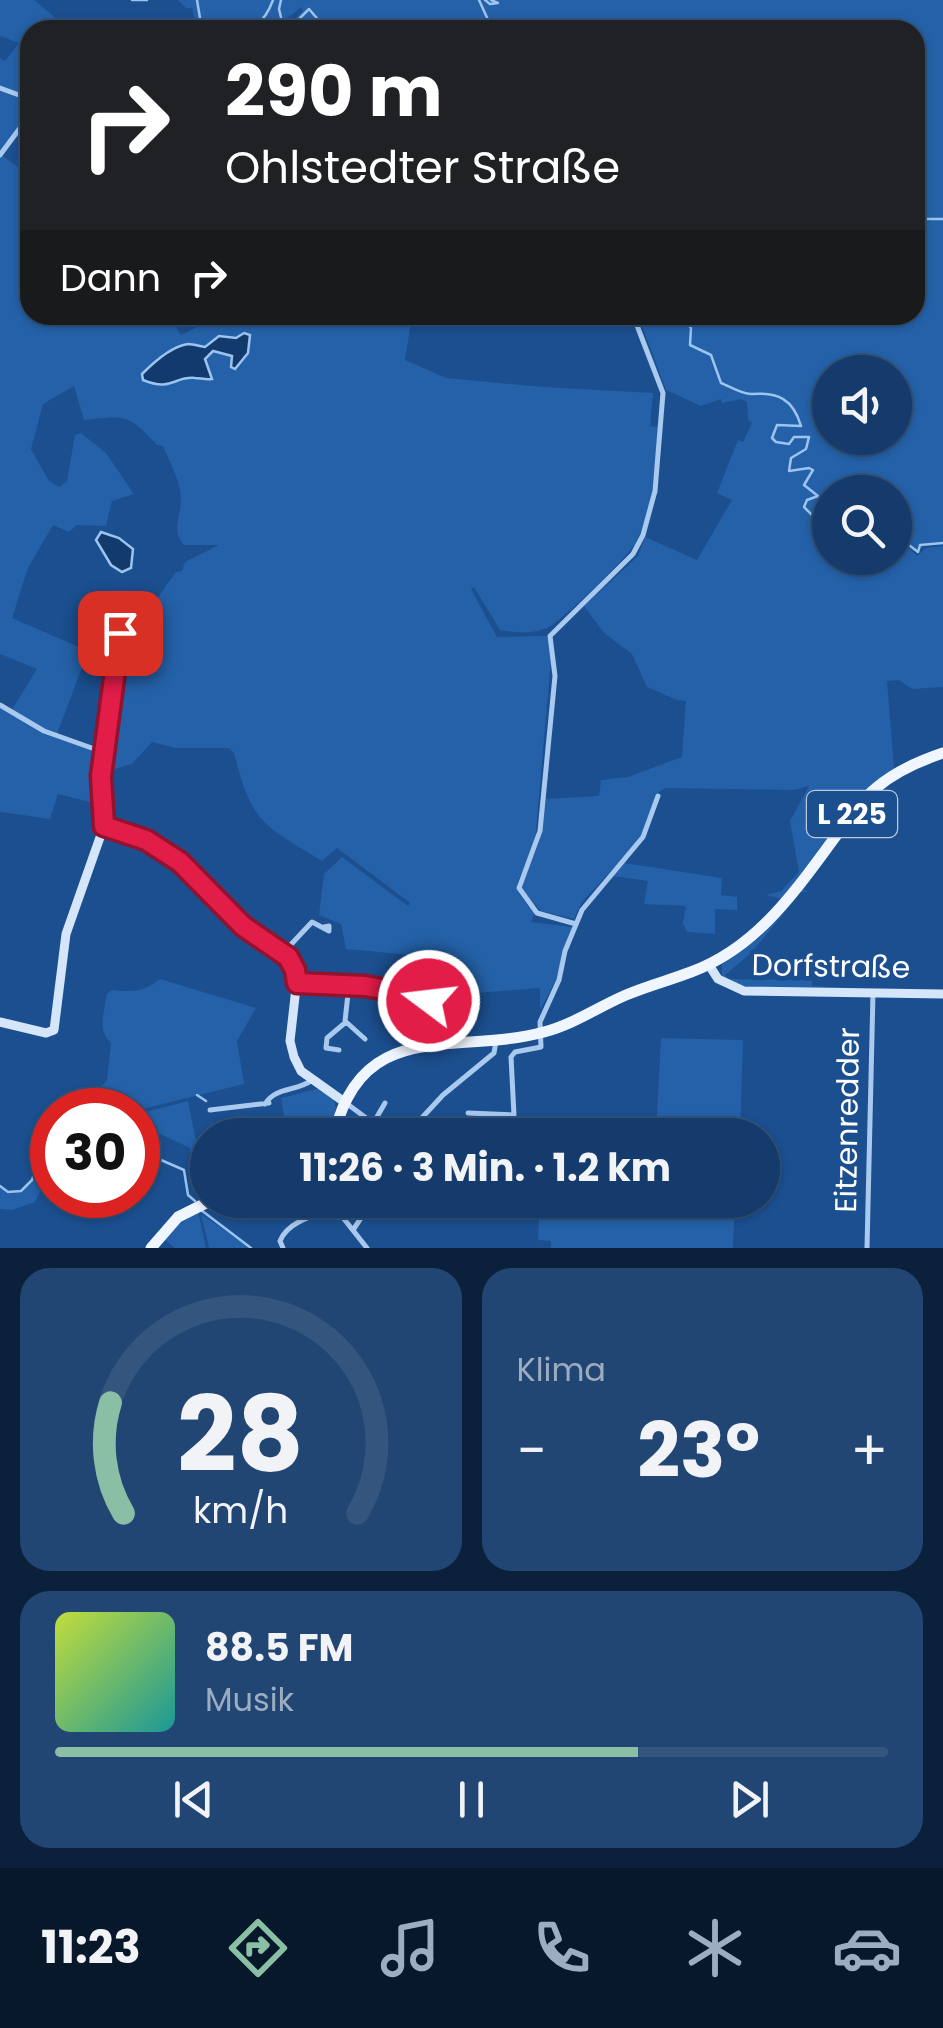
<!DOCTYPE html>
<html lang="de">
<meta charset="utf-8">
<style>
:root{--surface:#143b6b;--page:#214673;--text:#f1f3f6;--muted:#9dadc1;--line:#33557e;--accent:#8abfa5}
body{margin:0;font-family:Poppins,sans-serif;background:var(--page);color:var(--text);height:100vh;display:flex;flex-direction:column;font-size:38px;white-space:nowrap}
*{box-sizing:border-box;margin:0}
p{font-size:32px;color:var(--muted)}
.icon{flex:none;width:55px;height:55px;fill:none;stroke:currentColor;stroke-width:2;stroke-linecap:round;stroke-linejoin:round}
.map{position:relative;height:1248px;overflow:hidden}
.drawer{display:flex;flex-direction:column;gap:20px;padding:20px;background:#0b203b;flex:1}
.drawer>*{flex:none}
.top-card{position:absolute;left:20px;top:20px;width:905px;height:305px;border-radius:30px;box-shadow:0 2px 8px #0004,0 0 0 2px var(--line);background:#202124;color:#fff;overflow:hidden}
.fabs{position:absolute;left:812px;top:355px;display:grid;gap:20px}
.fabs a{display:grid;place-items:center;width:100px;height:100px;border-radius:50%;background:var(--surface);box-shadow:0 2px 8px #0004,0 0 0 2px var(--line);font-size:50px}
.speed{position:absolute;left:30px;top:1088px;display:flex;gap:20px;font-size:50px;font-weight:700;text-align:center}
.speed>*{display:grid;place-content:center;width:130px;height:130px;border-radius:50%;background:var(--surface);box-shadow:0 2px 8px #0004,0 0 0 2px var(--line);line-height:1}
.speed .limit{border:15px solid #d22;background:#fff;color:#111}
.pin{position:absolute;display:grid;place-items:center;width:85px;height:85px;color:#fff;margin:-42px;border-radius:20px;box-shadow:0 5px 15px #0006}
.me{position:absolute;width:110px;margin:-55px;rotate:285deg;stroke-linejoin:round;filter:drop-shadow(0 0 8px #0008)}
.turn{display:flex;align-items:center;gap:35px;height:210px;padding:0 40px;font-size:45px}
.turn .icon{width:130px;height:130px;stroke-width:2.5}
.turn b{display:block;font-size:70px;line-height:85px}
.then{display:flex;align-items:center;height:95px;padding:0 40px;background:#0003;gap:20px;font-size:38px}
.big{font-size:75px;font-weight:700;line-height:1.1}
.drawer .card{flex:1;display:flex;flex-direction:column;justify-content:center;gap:15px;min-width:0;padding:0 35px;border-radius:30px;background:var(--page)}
.drawer .dial{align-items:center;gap:0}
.dial svg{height:260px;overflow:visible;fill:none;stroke:var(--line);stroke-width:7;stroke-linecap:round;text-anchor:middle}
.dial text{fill:var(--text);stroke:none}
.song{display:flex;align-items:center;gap:30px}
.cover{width:120px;height:120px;border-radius:15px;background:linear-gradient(135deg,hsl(70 70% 55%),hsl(180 70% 35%))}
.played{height:10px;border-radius:5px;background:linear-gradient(90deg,var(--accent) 70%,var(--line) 70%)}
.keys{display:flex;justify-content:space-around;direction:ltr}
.heat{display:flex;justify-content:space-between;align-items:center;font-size:55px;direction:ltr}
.drawer .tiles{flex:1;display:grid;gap:20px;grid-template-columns:1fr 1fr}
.card:last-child{grid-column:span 2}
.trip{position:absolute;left:190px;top:1118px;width:590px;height:100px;border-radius:50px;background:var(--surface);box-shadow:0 2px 8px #0004,0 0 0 2px var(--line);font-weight:700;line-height:100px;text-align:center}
.tab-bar{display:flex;height:160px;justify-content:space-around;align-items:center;background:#08182b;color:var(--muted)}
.tab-bar .icon{width:70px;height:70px}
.tab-bar .selected{color:var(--accent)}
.tab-bar b{font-size:45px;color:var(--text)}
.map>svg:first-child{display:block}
.green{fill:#2461a8;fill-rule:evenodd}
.water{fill:#123a6d;stroke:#9cc4f0;stroke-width:2.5}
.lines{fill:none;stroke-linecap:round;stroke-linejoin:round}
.stream{stroke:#9cc4f0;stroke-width:2.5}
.street{stroke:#a9c9ee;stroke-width:5}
.secondary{stroke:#d6e6fa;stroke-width:9}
.primary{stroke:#f0f6ff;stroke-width:11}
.route-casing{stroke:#92132f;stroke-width:25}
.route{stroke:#e11d48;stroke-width:18}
.labels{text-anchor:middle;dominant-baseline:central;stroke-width:10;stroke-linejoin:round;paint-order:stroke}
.shield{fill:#1b4f8f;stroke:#bbcadd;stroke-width:2.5}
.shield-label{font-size:28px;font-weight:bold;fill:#fff}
.street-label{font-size:30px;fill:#fff;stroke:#1b4f8f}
</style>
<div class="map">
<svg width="943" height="1248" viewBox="0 0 943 1248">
<rect width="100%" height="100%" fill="#1b4f8f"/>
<path class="green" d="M 0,0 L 34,0 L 70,30 L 30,30 L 30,98 L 0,87 L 0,58 L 5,61 L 19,43 L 0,36 Z
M 178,0 L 943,0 L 943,543 L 925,544 L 918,552 L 907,543 L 895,539 L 895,492 L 830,492 L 830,512 L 822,511 L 820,518 L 826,513 L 830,515 L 819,554 L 837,564 L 854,558 L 895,558 L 895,545 L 907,546 L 917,556 L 926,548 L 943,546 L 943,687 L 912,689 L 899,680 L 887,681 L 894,769 L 782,899 L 766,895 L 781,891 L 799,872 L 790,821 L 809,786 L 795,790 L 665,788 L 658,793 L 639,841 L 582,902 L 574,919 L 541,911 L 521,888 L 539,842 L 546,799 L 599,796 L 601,780 L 628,777 L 682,757 L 686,701 L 677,700 L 647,687 L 632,654 L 604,633 L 584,606 L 638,556 L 645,537 L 697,560 L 732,500 L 717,493 L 738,440 L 743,442 L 752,423 L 748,420 L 747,402 L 741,399 L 722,403 L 721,399 L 701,406 L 666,390 L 638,315 L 681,318 L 679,315 L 915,315 L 915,30 L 283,30 L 303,11 L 301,7 C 269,37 239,30 197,30 L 192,8 L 186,8 ZM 830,372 L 895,372 L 895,438 L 830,438 Z
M 0,91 L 28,101 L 23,119 L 0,153 Z
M 0,154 L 30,176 L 30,315 L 168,315 L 181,335 L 221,315 L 412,315 L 405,360 L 446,378 L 543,387 L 653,393 L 650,426 L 658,427 C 655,465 654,507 636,542 C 629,556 561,622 547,628 C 533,634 515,633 500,630 L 474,587 L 471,589 L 497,637 L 547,636 L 551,660 L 535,842 L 517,884 L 519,894 L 534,913 L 531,922 L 572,927 L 557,978 L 540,1010 L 540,988 L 464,994 L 461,972 L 401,954 L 346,949 L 341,924 L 319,915 L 324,874 L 342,857 L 408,906 L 410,903 L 337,848 L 322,861 C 262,824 252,824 234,753 L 228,748 L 175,748 L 152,742 L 132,764 L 108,771 L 103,769 L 102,805 L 58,794 L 50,819 L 0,812 L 0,708 L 10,713 L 37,669 L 0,654 ZM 74,386 L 84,420 C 127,416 127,413 157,445 L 163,446 C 169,461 181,482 181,499 C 181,516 171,530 184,545 L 219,545 L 185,562 L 182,571 L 176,572 L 158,597 L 140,611 L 122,636 L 102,758 L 93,750 L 56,737 L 88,651 L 12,618 L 28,568 L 53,525 L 69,532 L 77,525 L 106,526 L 112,501 L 134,494 L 106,453 L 81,433 L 75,435 L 67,481 L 59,487 L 49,481 L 31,449 L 43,404 Z
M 624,863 L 722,878 L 721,895 L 737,897 L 737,910 L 715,909 L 715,934 L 687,932 L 683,923 L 686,906 L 644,904 L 648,881 L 612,876 Z
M 801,888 L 808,892 L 801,892 L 752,952 L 725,975 L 728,979 L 812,980 L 812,986 L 851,988 C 820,989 743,999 722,976 L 722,964 L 760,937 Z
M 160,979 L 256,1008 L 237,1041 L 244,1084 L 138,1110 L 82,1110 L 107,1080 L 111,1043 C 97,1030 104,1012 107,994 L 112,990 C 132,992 144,992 160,979 Z
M 661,1038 L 743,1040 L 740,1135 L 656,1135 Z
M 317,1089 L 333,1098 L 336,1108 L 332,1122 L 324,1118 L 300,1135 L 287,1135 L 278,1124 L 285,1122 L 281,1098 Z
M 188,1101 L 197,1145 L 203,1149 L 207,1166 L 191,1170 L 190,1148 L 152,1130 L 138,1130 L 138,1114 Z
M 52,1143 L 52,1167 L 35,1202 L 12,1210 L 0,1209 L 0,1188 L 8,1194 C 40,1191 33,1161 52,1143 Z
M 540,1200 L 735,1200 L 733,1248 L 551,1248 L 551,1241 L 538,1240 Z
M 198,1211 L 206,1248 L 175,1248 L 164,1239 L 186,1217 Z
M 201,1214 L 250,1248 L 209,1248 Z"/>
<path class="water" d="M 244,333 L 250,335 L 248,353 L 235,369 L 231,367 L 232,356 L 213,351 L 205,359 L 212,379 C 206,380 200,378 195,378 C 174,376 172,392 143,380 L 142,374 C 153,363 171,346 188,344 C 194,344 199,346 205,347 L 219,336 L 236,338 Z
M 101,532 L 119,538 L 133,549 L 131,568 L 122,572 L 111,565 L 96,540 Z"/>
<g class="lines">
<path class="stream" d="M 132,0 L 147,0
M 197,0 L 202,30
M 281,0 L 279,9 L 284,30
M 485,0 L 490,4 L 498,3 L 491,0
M 220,30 L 225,25 C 254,26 262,29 273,0
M 299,30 L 295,23 L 309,9 L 327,30
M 459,30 L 489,22 L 479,0
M 915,219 L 943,219
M 654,315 L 659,315
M 679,315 L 691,328 L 690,345 L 711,355 L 721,383 C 729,386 743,395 752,394 C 778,392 793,399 801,426 L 777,425 L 772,438 L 776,442 L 789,444 L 794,437 L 809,437 L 806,449 L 791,458 L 789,471 L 809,468 L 813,470 L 804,485 L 818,496 L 807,500 L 804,507 L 818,521 L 822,511 L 830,512
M 895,539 L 905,542 L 918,552 L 920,545 L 943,543
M 197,1095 L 206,1101
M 47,1111 L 52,1113
M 43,1150 L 52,1142
M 138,1150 L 184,1170 L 188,1195 L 195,1201
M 0,1186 L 8,1192 L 21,1191 L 32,1180 L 42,1151
M 201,1210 L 251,1248"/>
<path class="street" d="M 0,88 L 30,99
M 0,155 L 23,124 L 30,102
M 0,705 L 44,731 L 103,752
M 104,826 L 101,776 L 120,633
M 576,924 L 537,913 L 519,888 L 540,831 L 555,676 L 550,636 L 633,554 L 643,535 L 655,491 L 663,393 L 633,315
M 283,953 L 312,922 L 329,931 L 329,926 L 324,927
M 297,983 L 365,986 L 426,997 L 437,1042
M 349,985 L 345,1021 L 365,1039
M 339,1050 L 326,1048 L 327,1038 L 346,1022
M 346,1103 L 389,1135
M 265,1104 C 276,1086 297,1092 312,1080
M 210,1110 L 269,1103
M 468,1113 L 514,1115 L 511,1057 L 515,1052 L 541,1047 L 540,1022 L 559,980 L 565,951 L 582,910 L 643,837 L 658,796
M 374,1122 L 385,1103
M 395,1135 L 401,1131 L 405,1135
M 406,1135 L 443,1095 L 494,1053 L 496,1041
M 329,1200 L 367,1248
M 370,1205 L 498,1214 L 502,1212 L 503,1200
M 353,1230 L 369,1206 L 370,1200
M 283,1248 L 280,1241 C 288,1220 318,1215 337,1208
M 867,1248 L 873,993"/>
<path class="secondary" d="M 709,965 L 718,979 L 744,991 L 943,994
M 0,1022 L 46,1033 L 54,1030 L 66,934 L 104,826 L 145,840 L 173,856 L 243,926 L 288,957 L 297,979 L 290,1041 L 294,1057 L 301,1071 L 343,1101"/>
<path class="primary" d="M 334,1135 C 362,1016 456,1056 544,1032 C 574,1024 598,1007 626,995 C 647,986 670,980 691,972 C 756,948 793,894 833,840 C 846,822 859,802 876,788 C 896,771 919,761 943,753
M 151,1248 L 178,1217 L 212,1200"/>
</g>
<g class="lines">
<g class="route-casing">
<path id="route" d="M 120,633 L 101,776 L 104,826 L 146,840 L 180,862 L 243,926 L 288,957 L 295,970 L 297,983 L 365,986 L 426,997 L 429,1001"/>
</g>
<use href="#route" class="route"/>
</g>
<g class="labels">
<rect class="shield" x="807" y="791" width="90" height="46" rx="8"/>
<g class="shield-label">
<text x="852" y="814">L 225</text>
</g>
<g class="street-label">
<text transform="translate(831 966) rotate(1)">Dorfstraße</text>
<text transform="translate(847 1120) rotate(-89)">Eitzenredder</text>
</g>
</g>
</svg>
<div class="fabs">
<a><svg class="icon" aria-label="sound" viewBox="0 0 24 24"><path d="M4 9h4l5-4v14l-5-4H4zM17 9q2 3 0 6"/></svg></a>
<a><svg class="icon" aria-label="search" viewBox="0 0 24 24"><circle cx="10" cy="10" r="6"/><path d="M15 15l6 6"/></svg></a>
</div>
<div class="speed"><div class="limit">30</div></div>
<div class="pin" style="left:120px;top:633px;background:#d93025"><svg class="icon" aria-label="arrive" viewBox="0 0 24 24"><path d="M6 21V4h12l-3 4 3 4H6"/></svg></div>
<svg class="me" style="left:429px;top:1001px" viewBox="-20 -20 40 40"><circle r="17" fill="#e11d48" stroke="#fff" stroke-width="3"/><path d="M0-11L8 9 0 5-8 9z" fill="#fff"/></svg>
<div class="trip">11:26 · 3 Min. · 1.2 km</div>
<div class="top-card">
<div class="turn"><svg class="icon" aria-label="right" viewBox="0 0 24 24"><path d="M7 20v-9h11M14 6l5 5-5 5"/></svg><div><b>290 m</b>Ohlstedter Straße</div></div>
<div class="then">Dann<svg class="icon" aria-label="right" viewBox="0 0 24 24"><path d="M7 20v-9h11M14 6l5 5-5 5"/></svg></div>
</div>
</div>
<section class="drawer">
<div class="tiles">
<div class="card dial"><svg viewBox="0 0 100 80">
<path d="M14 69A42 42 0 1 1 86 69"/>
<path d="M14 69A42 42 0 0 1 10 35" stroke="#8abfa5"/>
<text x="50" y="56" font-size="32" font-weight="700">28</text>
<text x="50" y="72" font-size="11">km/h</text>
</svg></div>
<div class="card"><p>Klima</p>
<div class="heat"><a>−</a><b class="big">23°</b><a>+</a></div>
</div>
<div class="card">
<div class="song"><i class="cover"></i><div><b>88.5 FM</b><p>Musik</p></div></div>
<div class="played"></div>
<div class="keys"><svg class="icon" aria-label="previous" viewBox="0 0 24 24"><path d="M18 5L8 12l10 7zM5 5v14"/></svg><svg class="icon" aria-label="pause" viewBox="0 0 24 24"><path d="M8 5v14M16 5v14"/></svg><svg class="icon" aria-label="next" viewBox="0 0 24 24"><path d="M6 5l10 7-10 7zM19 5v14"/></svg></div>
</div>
</div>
</section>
<nav class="tab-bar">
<b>11:23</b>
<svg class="icon selected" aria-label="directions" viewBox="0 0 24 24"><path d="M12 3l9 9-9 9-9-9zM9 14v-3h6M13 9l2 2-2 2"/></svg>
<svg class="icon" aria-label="music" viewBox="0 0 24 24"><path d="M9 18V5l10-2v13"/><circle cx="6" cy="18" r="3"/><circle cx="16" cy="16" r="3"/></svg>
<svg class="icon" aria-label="phone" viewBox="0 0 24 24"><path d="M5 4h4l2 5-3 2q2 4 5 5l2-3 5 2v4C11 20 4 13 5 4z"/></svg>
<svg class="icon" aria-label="climate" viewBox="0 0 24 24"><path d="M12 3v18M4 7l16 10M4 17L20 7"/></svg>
<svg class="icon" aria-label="car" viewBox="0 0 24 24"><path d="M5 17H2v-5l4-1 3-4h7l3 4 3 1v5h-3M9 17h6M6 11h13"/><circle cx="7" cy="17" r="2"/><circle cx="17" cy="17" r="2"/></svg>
</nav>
